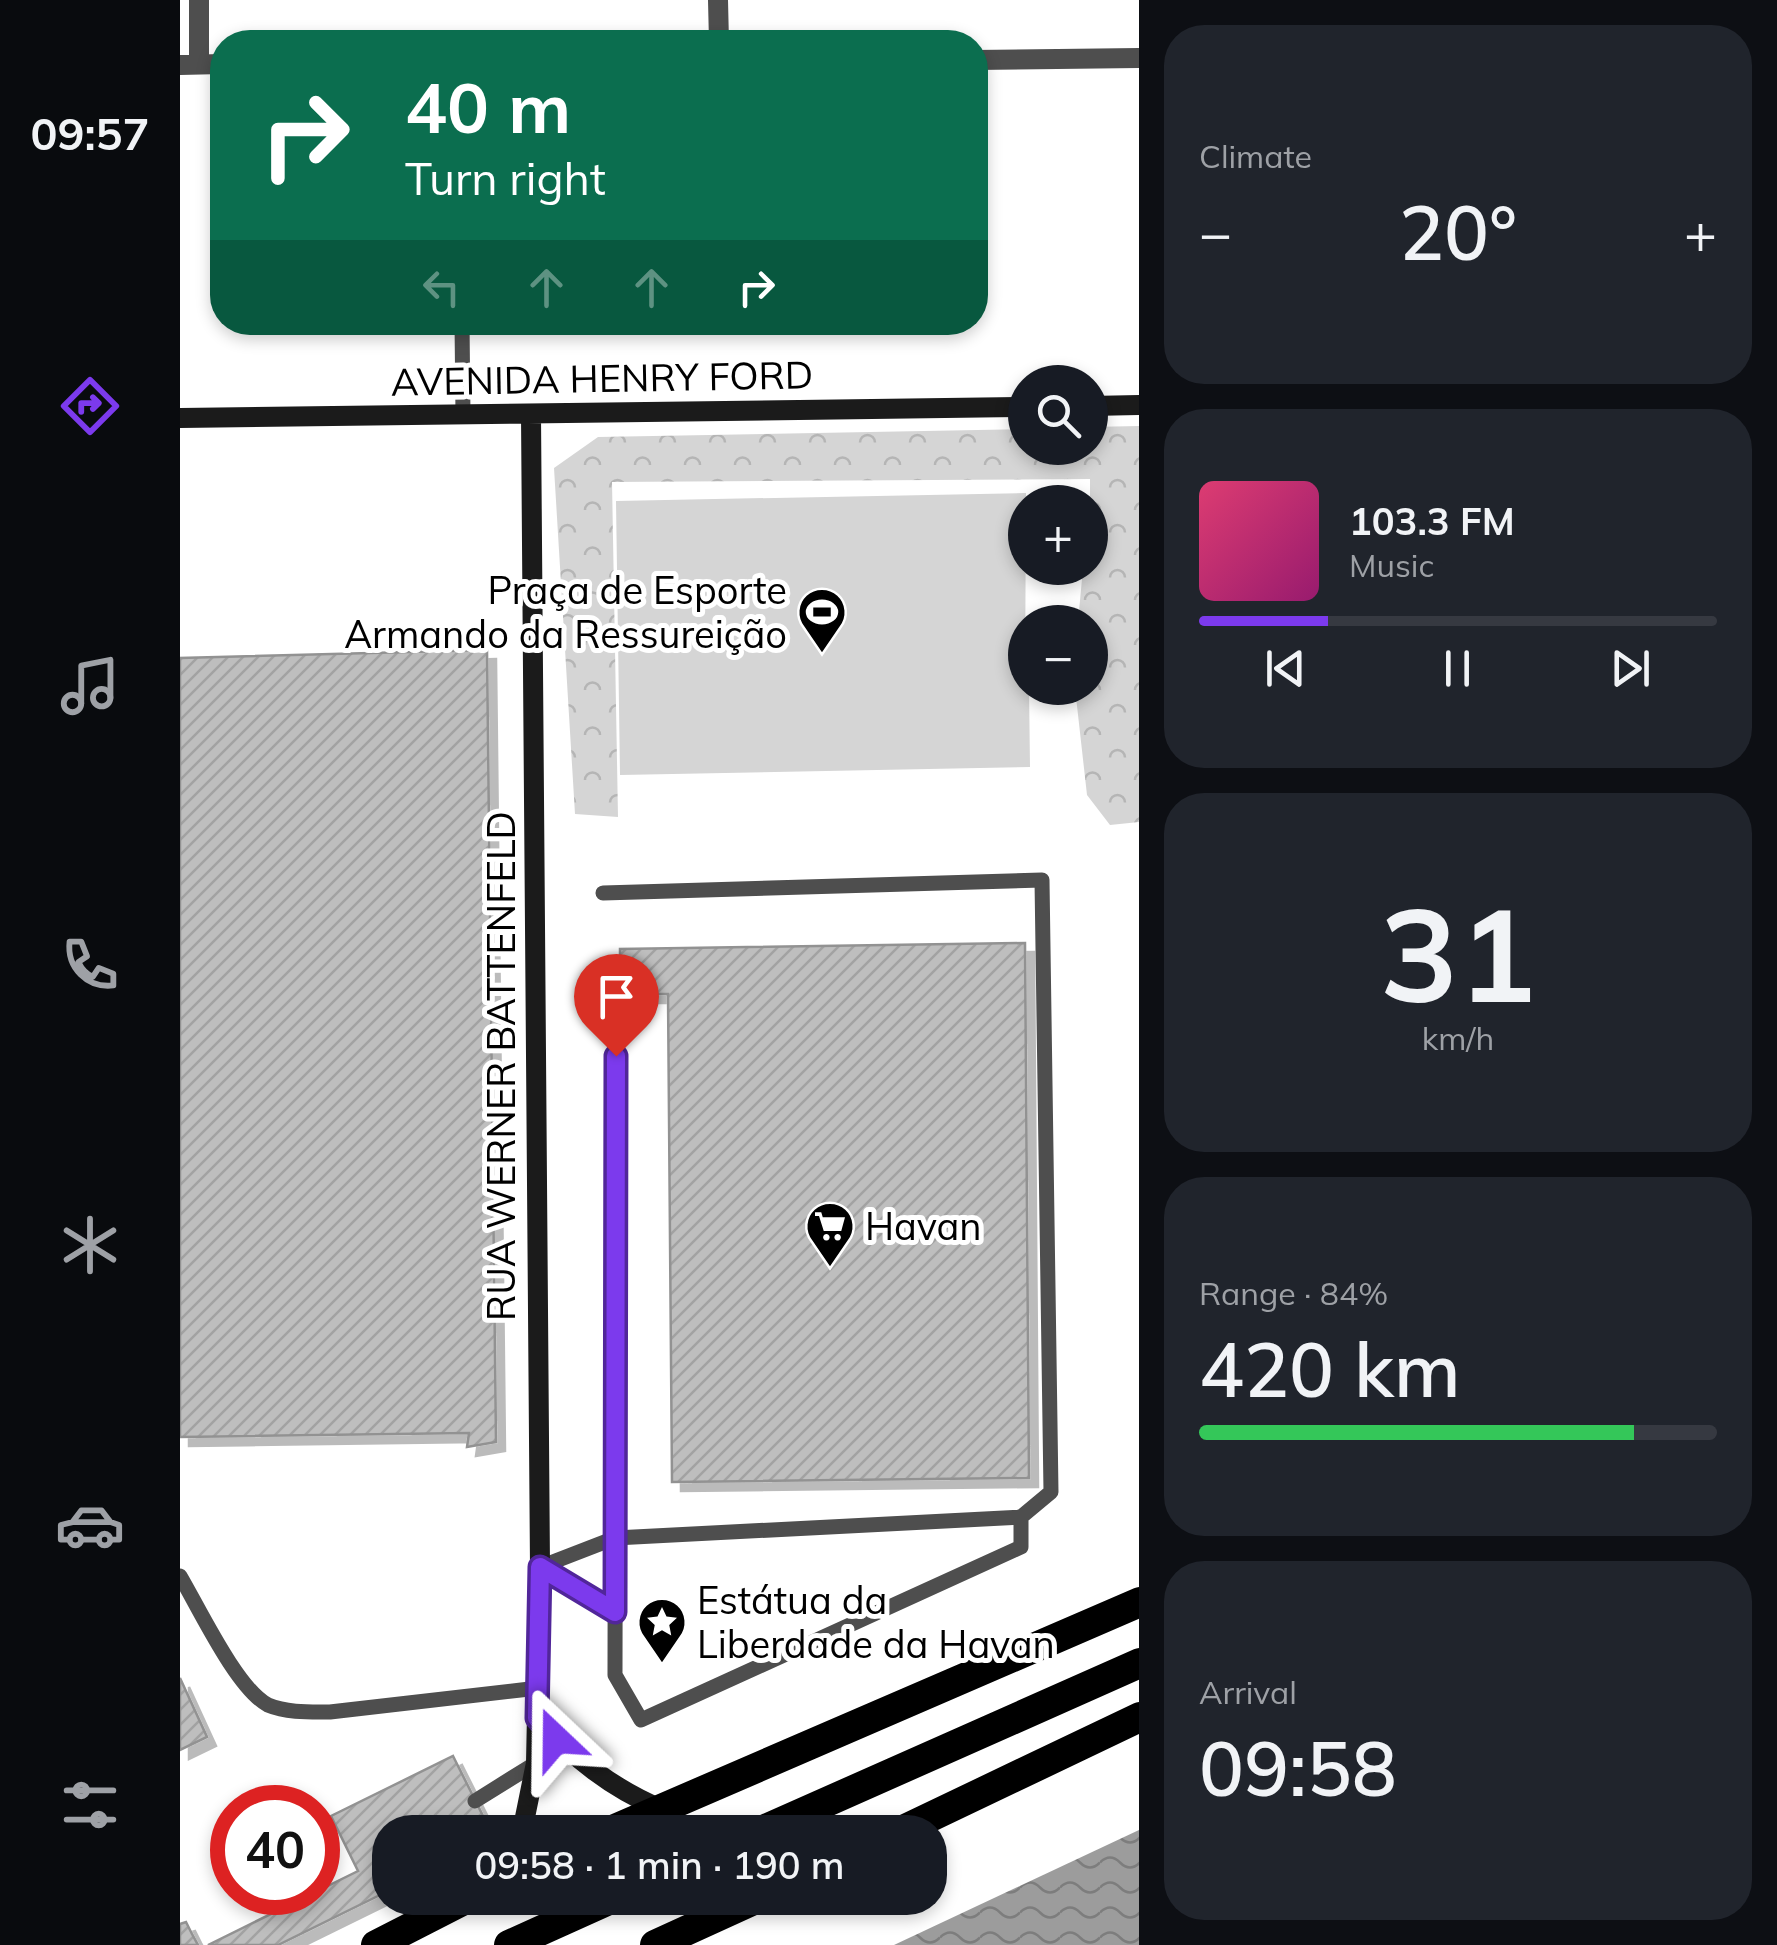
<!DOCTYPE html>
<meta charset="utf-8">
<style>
:root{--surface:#171b24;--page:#20242c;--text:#f1f3f6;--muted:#9ea1a6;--line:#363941;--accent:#7c3aed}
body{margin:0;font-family:Mulish,sans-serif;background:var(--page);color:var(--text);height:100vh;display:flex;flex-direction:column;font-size:38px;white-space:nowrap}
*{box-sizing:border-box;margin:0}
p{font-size:32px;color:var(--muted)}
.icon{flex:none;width:55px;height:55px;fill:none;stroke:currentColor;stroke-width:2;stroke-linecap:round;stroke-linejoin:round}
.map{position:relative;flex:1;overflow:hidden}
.side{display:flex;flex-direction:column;gap:25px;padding:25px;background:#0d0f14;width:638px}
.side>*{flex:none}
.top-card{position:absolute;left:30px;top:30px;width:778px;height:305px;border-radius:40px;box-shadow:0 5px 15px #0003;background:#0b6e4f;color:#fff;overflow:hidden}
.fabs{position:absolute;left:828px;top:365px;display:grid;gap:20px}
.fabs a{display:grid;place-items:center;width:100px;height:100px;border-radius:50%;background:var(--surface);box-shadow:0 5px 15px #0003;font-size:50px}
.speed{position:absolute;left:30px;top:1785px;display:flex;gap:20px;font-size:50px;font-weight:700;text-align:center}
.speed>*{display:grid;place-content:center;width:130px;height:130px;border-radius:50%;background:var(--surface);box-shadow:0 5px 15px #0003;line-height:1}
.speed .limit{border:15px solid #d22;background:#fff;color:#111}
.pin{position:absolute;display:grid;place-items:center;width:85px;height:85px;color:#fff;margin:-102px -42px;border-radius:50% 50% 50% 0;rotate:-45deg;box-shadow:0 0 10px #0007}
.pin .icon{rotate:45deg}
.me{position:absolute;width:110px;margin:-55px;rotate:337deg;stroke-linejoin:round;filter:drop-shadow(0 0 8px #0008)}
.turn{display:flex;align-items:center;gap:35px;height:210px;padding:0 30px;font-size:45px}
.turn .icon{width:130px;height:130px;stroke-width:2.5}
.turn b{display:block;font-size:70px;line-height:85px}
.lanes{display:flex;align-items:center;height:95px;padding:0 30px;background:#0003;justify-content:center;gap:50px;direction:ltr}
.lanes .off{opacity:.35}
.big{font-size:75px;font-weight:600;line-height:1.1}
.side .tile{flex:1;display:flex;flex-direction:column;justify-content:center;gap:15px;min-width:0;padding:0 35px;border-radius:40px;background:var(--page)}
.side .dial{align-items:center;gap:0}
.dial b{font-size:130px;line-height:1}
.song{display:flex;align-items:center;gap:30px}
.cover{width:120px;height:120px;border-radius:15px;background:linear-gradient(135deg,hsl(340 70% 55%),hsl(320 70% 35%))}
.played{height:10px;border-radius:5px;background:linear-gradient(90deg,var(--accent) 25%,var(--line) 25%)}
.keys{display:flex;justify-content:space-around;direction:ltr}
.heat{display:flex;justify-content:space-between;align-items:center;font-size:55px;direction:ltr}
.charge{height:15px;border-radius:8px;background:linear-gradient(90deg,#34c759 84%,var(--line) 0)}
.trip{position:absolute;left:192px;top:1815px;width:575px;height:100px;border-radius:40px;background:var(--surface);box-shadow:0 5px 15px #0003;font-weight:600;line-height:100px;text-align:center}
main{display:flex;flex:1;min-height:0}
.menu{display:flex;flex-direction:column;width:180px;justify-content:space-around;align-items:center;background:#090b0e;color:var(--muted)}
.menu .icon{width:70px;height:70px}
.menu .on{color:var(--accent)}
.menu b{font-size:45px;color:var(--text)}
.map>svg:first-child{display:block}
.forest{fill:url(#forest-crowns)}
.pitch{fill:#d5d5d5}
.water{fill:url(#water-waves)}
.building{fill:url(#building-hatch);stroke:#929292;stroke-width:2.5;filter:url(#shadow)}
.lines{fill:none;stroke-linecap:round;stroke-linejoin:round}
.lane{stroke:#4e4e4e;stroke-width:15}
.street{stroke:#4e4e4e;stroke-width:20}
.secondary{stroke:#1b1b1b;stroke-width:20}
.highway{stroke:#000;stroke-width:30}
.route-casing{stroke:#51269a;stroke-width:25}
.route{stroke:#7c3aed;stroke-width:18}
.labels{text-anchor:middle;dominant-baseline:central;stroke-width:10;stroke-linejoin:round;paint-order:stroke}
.street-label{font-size:38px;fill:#000;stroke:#fff}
.poi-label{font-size:38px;fill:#000;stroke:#fff;text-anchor:start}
</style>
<main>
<nav class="menu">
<b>09:57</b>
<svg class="icon on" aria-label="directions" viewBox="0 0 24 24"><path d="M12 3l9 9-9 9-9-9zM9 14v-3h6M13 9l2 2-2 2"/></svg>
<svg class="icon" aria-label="music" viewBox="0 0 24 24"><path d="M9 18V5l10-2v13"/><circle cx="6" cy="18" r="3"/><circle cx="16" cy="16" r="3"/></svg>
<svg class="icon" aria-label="phone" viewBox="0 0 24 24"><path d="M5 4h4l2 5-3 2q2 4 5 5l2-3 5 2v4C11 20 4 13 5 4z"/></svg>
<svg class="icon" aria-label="climate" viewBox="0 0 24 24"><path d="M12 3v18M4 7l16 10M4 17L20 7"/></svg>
<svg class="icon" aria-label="car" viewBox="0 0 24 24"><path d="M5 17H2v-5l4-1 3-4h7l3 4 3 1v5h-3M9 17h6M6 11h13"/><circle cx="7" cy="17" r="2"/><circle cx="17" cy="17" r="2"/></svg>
<svg class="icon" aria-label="filters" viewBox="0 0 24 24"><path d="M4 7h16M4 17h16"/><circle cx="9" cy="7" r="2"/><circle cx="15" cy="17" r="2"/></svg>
</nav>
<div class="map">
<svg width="960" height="1945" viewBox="0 0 960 1945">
<defs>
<pattern id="forest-crowns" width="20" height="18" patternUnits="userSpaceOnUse" patternTransform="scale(2.5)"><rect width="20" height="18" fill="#d5d5d5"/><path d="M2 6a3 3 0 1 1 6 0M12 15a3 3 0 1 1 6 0" fill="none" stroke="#b5b5b5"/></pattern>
<pattern id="water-waves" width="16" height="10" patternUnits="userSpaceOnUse" patternTransform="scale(2.5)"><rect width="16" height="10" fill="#9c9c9c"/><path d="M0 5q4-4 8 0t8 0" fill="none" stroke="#7d7d7d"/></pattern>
<pattern id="building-hatch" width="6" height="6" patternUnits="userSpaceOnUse" patternTransform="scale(2.5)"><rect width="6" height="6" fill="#bebebe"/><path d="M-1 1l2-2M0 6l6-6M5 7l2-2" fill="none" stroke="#a2a2a2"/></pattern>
<filter id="shadow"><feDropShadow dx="9" dy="9" stdDeviation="0" flood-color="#0004"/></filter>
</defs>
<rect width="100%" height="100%" fill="#fff"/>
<path class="forest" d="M 959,426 L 959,822 L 930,825 L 907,795 L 895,688 L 910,688 L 910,622 L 898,622 L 903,568 L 910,568 L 910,479 L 432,482 L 438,817 L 395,814 L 374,468 L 418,437 L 845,429 L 845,448 L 910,448 L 910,427 Z"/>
<path class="pitch" d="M 846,493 L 845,688 L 849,688 L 850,767 L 440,775 L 436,501 Z"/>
<path class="water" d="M 959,1830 L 959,1945 L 714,1945 Z"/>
<path class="building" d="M 307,650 L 316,1442 L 287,1447 L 289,1433 L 0,1437 L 0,658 Z
M 845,943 L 849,1478 L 492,1482 L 488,994 L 440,994 L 440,949 Z
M 0,1678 L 27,1737 L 0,1750 Z
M 273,1756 L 311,1832 L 210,1832 L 210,1890 L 98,1945 L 28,1945 L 178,1871 L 151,1816 Z
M 6,1922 L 12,1934 L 18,1945 L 0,1945 L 0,1924 Z"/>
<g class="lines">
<path class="lane" d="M 282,322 L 283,416
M 423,893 L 862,880 L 871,1492 L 841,1517 L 435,1538 L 360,1567 L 435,1612
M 436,1056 L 435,1675 L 461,1720 L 841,1547 L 841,1517
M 0,1576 C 19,1608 57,1689 88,1705 C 107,1713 130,1712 150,1712 L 358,1688
M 295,1801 L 356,1763"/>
<path class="street" d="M 538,0 L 539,42
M 795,60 L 960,58
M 19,64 L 19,0
M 0,65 L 42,64"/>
<path class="secondary" d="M 910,406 L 960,405
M 0,418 L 845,407
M 357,1718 C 394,1758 431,1788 481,1809
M 342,1832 L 356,1763 L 360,1567 L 351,415"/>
<path class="highway" d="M 428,1832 L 960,1602
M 579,1832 L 960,1663
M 719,1832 L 960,1717
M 196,1945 L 288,1898
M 329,1945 L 433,1898
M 475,1945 L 578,1898"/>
</g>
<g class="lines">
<g class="route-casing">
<path id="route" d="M 376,1739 L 357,1718 L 360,1567 L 435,1612 L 436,1056"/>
</g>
<use href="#route" class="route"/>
</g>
<defs>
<g id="stadium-pin" transform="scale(2.5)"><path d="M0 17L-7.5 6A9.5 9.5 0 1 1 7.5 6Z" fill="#000" stroke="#fff"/><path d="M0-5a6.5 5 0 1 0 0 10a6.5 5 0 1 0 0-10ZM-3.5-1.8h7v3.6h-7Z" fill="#fff"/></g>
<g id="supermarket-pin" transform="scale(2.5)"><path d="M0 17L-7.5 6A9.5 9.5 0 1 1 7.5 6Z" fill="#000" stroke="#fff"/><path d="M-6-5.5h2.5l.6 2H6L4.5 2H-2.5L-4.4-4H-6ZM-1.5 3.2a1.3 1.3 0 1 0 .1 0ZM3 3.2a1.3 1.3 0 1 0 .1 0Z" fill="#fff"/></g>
<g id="sight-pin" transform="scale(2.5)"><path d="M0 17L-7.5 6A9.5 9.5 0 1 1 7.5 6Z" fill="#000" stroke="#fff"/><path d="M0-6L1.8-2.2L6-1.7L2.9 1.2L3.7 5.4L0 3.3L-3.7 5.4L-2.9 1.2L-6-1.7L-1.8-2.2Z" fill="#fff"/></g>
</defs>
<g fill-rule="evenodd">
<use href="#stadium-pin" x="642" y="612"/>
<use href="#supermarket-pin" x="650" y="1226"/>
<use href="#sight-pin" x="482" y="1622"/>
</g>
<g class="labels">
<g class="street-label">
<text transform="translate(422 378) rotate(-1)">AVENIDA HENRY FORD</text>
<text transform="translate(321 1066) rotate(-90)">RUA WERNER BATTENFELD</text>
</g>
<g class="poi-label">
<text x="607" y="590" text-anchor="end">Praça de Esporte<tspan x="607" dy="44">Armando da Ressureição</tspan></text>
<text x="685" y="1226">Havan</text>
<text x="517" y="1600">Estátua da<tspan x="517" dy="44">Liberdade da Havan</tspan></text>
</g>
</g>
</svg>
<div class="fabs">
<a><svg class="icon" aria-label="search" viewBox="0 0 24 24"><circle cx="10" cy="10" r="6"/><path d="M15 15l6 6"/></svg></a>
<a>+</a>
<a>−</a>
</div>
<div class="speed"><div class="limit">40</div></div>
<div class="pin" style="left:436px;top:1056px;background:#d93025"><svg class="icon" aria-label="arrive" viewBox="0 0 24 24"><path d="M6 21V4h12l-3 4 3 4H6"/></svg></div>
<svg class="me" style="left:376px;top:1739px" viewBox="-20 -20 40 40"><path d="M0-17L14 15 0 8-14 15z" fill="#7c3aed" stroke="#fff" stroke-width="4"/></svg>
<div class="trip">09:58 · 1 min · 190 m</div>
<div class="top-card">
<div class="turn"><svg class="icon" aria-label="right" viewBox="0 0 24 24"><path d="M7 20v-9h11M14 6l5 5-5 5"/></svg><div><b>40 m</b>Turn right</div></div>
<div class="lanes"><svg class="icon off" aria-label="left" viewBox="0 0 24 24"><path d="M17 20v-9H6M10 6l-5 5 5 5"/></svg><svg class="icon off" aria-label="ahead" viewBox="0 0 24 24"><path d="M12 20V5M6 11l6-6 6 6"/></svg><svg class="icon off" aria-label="ahead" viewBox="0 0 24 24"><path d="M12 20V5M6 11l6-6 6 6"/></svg><svg class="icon" aria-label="right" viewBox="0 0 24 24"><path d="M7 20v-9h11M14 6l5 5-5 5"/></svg></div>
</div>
</div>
<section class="side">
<div class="tile"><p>Climate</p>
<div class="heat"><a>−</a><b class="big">20°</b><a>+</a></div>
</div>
<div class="tile">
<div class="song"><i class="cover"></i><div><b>103.3 FM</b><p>Music</p></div></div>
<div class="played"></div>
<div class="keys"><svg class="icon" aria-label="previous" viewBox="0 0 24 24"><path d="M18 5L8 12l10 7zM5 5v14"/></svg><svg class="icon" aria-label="pause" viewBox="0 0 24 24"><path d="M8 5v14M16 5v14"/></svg><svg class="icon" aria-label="next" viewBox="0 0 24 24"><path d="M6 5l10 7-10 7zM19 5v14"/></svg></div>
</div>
<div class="tile dial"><b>31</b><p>km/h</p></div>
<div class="tile"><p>Range · 84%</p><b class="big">420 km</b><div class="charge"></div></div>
<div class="tile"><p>Arrival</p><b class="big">09:58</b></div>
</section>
</main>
